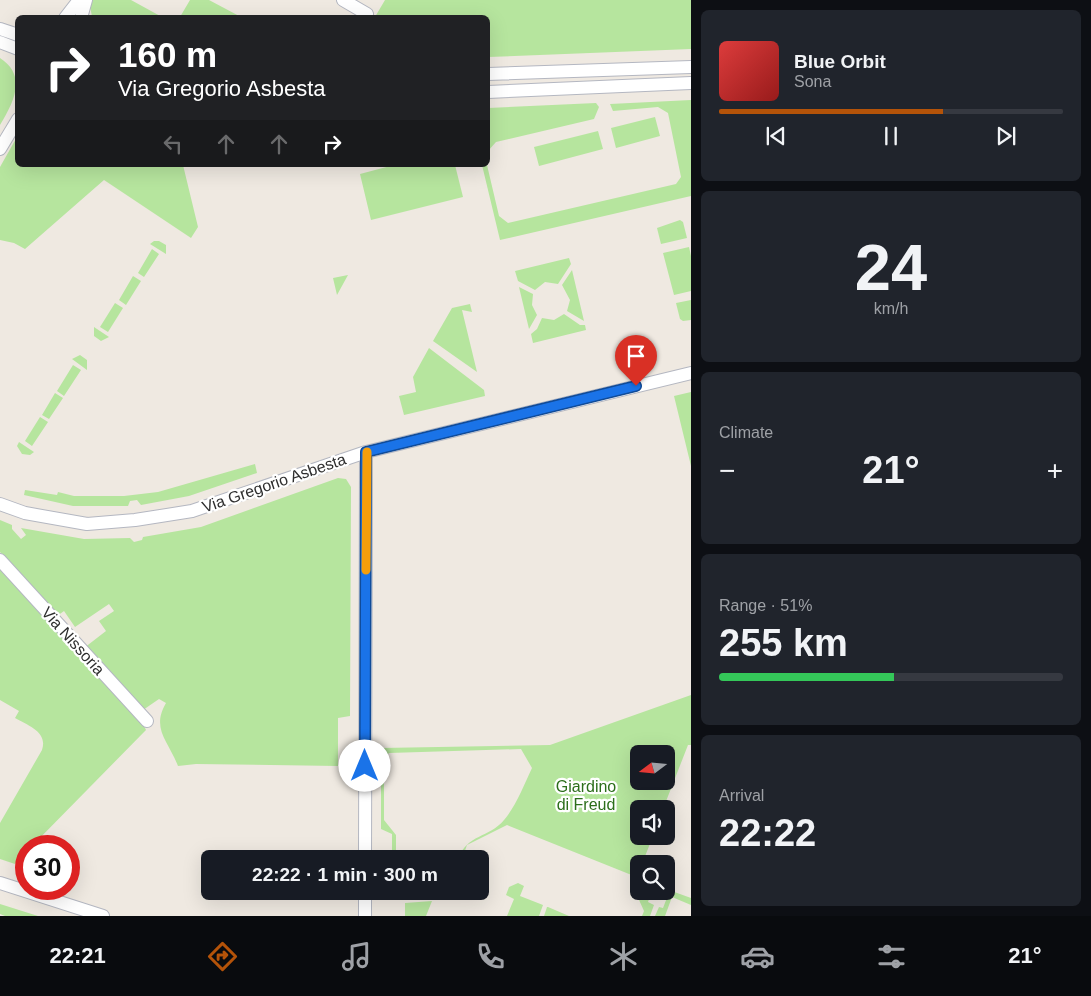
<!DOCTYPE html>
<meta charset="utf-8">
<style>
:root{--surface:#171b24;--page:#20242c;--text:#f1f3f6;--muted:#9ea1a6;--line:#363941;--accent:#b45309}
body{margin:0;font-family:Arial,sans-serif;background:var(--page);color:var(--text);height:100vh;display:flex;flex-direction:column;font-size:19px;white-space:nowrap}
*{box-sizing:border-box;margin:0}
p{font-size:16px;color:var(--muted)}
.icon{flex:none;width:28px;height:28px;fill:none;stroke:currentColor;stroke-width:2;stroke-linecap:round;stroke-linejoin:round}
.map{position:relative;flex:1;overflow:hidden}
.sheet{display:flex;flex-direction:column;gap:10px;padding:10px;background:#0d0f14;width:400px}
.sheet>*{flex:none}
.top-card{position:absolute;left:15px;top:15px;width:475px;height:152px;border-radius:8px;box-shadow:0 5px 20px #0002;background:#202124;color:#fff;overflow:hidden}
.needle{width:32px;rotate:254deg}
.controls{position:absolute;left:630px;top:745px;display:grid;gap:10px}
.controls a{display:grid;place-items:center;width:45px;height:45px;border-radius:8px;background:var(--surface);box-shadow:0 5px 20px #0002;font-size:25px}
.speed{position:absolute;left:15px;top:835px;display:flex;gap:10px;font-size:25px;font-weight:700;text-align:center}
.speed>*{display:grid;place-content:center;width:65px;height:65px;border-radius:50%;background:var(--surface);box-shadow:0 5px 20px #0002;line-height:1}
.speed .limit{border:8px solid #d22;background:#fff;color:#111}
.pin{position:absolute;display:grid;place-items:center;width:42px;height:42px;color:#fff;margin:-51px -21px;border-radius:50% 50% 50% 0;rotate:-45deg;box-shadow:0 0 5px #0007}
.pin .icon{rotate:45deg}
.me{position:absolute;width:55px;margin:-28px;rotate:0deg;stroke-linejoin:round;filter:drop-shadow(0 0 4px #0008)}
.turn{display:flex;align-items:center;gap:18px;height:105px;padding:0 20px;font-size:22px}
.turn .icon{width:65px;height:65px;stroke-width:2.5}
.turn b{display:block;font-size:35px;line-height:42px}
.lanes{display:flex;align-items:center;height:48px;padding:0 20px;background:#0003;justify-content:center;gap:25px;direction:ltr}
.lanes .off{opacity:.35}
.big{font-size:38px;font-weight:600;line-height:1.1}
.sheet .card{flex:1;display:flex;flex-direction:column;justify-content:center;gap:8px;min-width:0;padding:0 18px;border-radius:8px;background:var(--page)}
.sheet .dial{align-items:center;gap:0}
.dial b{font-size:65px;line-height:1}
.song{display:flex;align-items:center;gap:15px}
.cover{width:60px;height:60px;border-radius:8px;background:linear-gradient(135deg,hsl(0 70% 55%),hsl(0 70% 35%))}
.played{height:5px;border-radius:2px;background:linear-gradient(90deg,var(--accent) 65%,var(--line) 65%)}
.keys{display:flex;justify-content:space-around;direction:ltr}
.heat{display:flex;justify-content:space-between;align-items:center;font-size:28px;direction:ltr}
.charge{height:8px;border-radius:4px;background:linear-gradient(90deg,#34c759 51%,var(--line) 0)}
.trip{position:absolute;left:201px;top:850px;width:288px;height:50px;border-radius:8px;background:var(--surface);box-shadow:0 5px 20px #0002;font-weight:600;line-height:50px;text-align:center}
.menu{display:flex;height:80px;justify-content:space-around;align-items:center;background:#090b0e;color:var(--muted)}
.menu .icon{width:35px;height:35px}
.menu .current{color:var(--accent)}
.menu b{font-size:22px;color:var(--text)}
main{display:flex;flex:1;min-height:0}
.map>svg:first-child{display:block}
.green{fill:#b6e59e;fill-rule:evenodd}
.lines{fill:none;stroke-linecap:round;stroke-linejoin:round}
.minor-casing{stroke:#b4b7c1;stroke-width:14}
.minor{stroke:#fff;stroke-width:12}
.route-casing{stroke:#114b97;stroke-width:12}
.route{stroke:#1a73e8;stroke-width:9}
.slow{stroke:#f59e0b;stroke-width:9}
.labels{text-anchor:middle;dominant-baseline:central;stroke-width:4.5;stroke-linejoin:round;paint-order:stroke}
.street-label{font-size:16px;fill:#2e2e2e;stroke:#fff}
.park-label{font-size:16px;fill:#2c6e1b;stroke:#fff}
</style>
<main>
<div class="map">
<svg width="691" height="916" viewBox="0 0 691 916">
<rect width="100%" height="100%" fill="#efe9e1"/>
<path class="green" d="M 131,0 L 162,17 L 92,17 L 89,0 Z
M 190,0 L 209,0 L 241,17 L 180,17 Z
M 385,0 L 691,0 L 691,49 L 488,57 L 488,18 L 375,17 Z
M 0,58 C 28,76 13,103 0,125 Z
M 691,100 L 691,196 L 500,240 L 482,165 L 487,165 L 499,216 L 508,223 L 676,184 L 681,177 L 668,113 L 658,107 L 613,111 L 610,104 Z
M 596,103 L 599,107 L 594,119 L 496,142 L 488,151 L 488,108 Z
M 655,117 L 660,136 L 616,148 L 611,128 Z
M 598,131 L 603,149 L 539,166 L 534,147 Z
M 17,137 L 18,165 L 183,165 L 198,227 L 191,238 L 104,180 L 25,249 L 14,243 L 0,240 L 0,167 Z
M 394,165 L 455,165 L 463,197 L 371,220 L 360,174 Z
M 680,220 L 683,222 L 687,238 L 661,244 L 657,228 Z
M 154,241 L 159,241 L 166,245 L 166,254 L 150,244 Z
M 689,247 L 691,256 L 691,291 L 674,295 L 663,253 Z
M 152,249 L 159,254 L 144,277 L 138,273 Z
M 569,258 L 571,264 L 558,284 L 545,282 L 535,290 L 518,281 L 515,271 Z
M 572,270 L 584,321 L 567,311 L 570,300 L 562,285 Z
M 348,275 L 337,295 L 333,278 Z
M 133,276 L 141,281 L 126,305 L 119,300 Z
M 519,287 L 533,294 L 532,305 L 537,315 L 529,329 Z
M 691,300 L 691,320 L 683,321 L 680,319 L 676,303 Z
M 115,303 L 123,308 L 108,332 L 100,327 Z
M 470,304 L 472,312 L 462,310 L 477,372 L 433,341 L 452,308 Z
M 564,314 L 580,325 L 585,325 L 586,330 L 533,343 L 531,334 L 537,329 L 542,318 L 554,320 Z
M 94,327 L 109,337 L 101,341 L 94,336 Z
M 429,348 L 484,390 L 485,396 L 404,415 L 399,396 L 416,392 L 413,377 Z
M 80,355 L 87,360 L 87,370 L 72,359 Z
M 73,365 L 81,370 L 64,396 L 57,391 Z
M 691,392 L 691,466 L 674,396 Z
M 55,393 L 63,398 L 49,419 L 42,415 Z
M 40,417 L 48,422 L 32,446 L 25,441 Z
M 19,442 L 34,452 L 30,455 L 22,454 L 17,446 Z
M 255,464 L 257,473 L 189,496 L 141,505 L 137,500 L 130,501 L 128,506 L 73,506 L 24,495 L 25,490 L 57,495 L 58,492 L 74,496 L 124,496 L 158,492 Z
M 338,478 L 346,479 L 351,487 L 350,716 L 338,718 L 338,766 L 196,764 L 178,766 C 168,740 151,729 166,703 L 159,699 L 143,710 L 84,648 L 106,631 L 99,621 L 114,611 L 109,604 L 75,627 L 64,611 L 57,616 L 0,552 L 0,520 L 12,525 L 12,529 L 21,539 L 26,535 L 21,528 L 84,539 L 130,538 L 134,542 L 142,540 L 143,537 L 201,527 Z
M 0,565 L 144,726 L 146,730 L 32,846 L 26,846 L 26,852 L 15,864 L 0,859 L 0,823 L 42,750 C 48,732 29,726 15,718 L 19,711 L 0,700 Z
M 691,695 L 691,745 L 688,745 L 663,809 L 639,809 L 639,836 L 653,836 L 642,864 L 639,864 L 639,878 L 507,825 L 467,845 L 462,859 L 458,859 C 467,834 489,838 504,820 C 516,806 524,785 532,768 L 521,749 L 389,753 L 384,758 L 384,820 L 396,835 L 396,859 L 392,859 L 392,834 L 381,829 L 381,748 L 550,745 ZM 639,754 L 666,754 L 666,781 L 639,781 Z
M 518,883 L 524,886 L 520,896 L 543,905 L 539,916 L 507,916 L 514,899 L 506,895 L 509,887 Z
M 639,883 L 639,891 L 652,891 L 648,902 L 654,905 L 650,916 L 642,916 L 644,911 L 635,891 Z
M 666,889 L 691,898 L 691,905 L 672,897 L 665,916 L 655,916 L 659,907 L 663,908 L 668,895 L 658,891 L 666,891 Z
M 432,901 L 426,916 L 405,916 L 405,903 Z
M 0,904 L 38,916 L 5,916 L 0,914 Z
M 547,907 L 548,907 L 569,916 L 544,916 Z"/>
<g class="lines">
<g class="minor-casing">
<path id="minor" d="M 343,0 L 367,14
M 65,18 L 79,0
M 81,18 L 86,0
M 0,29 L 18,35
M 0,42 L 18,49
M 488,74 L 691,67
M 488,92 L 691,83
M 0,149 L 18,119
M 0,504 L 25,513 L 87,524 L 135,520 L 192,511 L 366,452 L 691,373
M 0,560 L 147,721
M 365,859 L 366,452
M 0,883 L 103,916
M 365,916 L 365,891"/>
</g>
<use href="#minor" class="minor"/>
</g>
<g class="lines">
<g class="route-casing">
<path id="route" d="M 365,766 L 366,452 L 636,386"/>
</g>
<use href="#route" class="route"/>
<path class="slow" d="M 366,570 L 367,452"/>
</g>
<g class="labels">
<g class="street-label">
<text transform="translate(274 483) rotate(-19)">Via Gregorio Asbesta</text>
<text transform="translate(73 641) rotate(48)">Via Nissoria</text>
</g>
<g class="park-label">
<text x="586" y="786">Giardino<tspan x="586" dy="18">di Freud</tspan></text>
</g>
</g>
</svg>
<div class="controls">
<a><svg class="needle" viewBox="-14 -14 28 28"><path d="M0-13l5 13h-10z" fill="#e53935"/><path d="M0 13l5-13h-10z" fill="#9ea1a6"/></svg></a>
<a><svg class="icon" aria-label="sound" viewBox="0 0 24 24"><path d="M4 9h4l5-4v14l-5-4H4zM17 9q2 3 0 6"/></svg></a>
<a><svg class="icon" aria-label="search" viewBox="0 0 24 24"><circle cx="10" cy="10" r="6"/><path d="M15 15l6 6"/></svg></a>
</div>
<div class="speed"><div class="limit">30</div></div>
<div class="pin" style="left:636px;top:386px;background:#d93025"><svg class="icon" aria-label="arrive" viewBox="0 0 24 24"><path d="M6 21V4h12l-3 4 3 4H6"/></svg></div>
<svg class="me" style="left:365px;top:766px" viewBox="-20 -20 40 40"><circle r="19" fill="#fff"/><path d="M0-13L10 11 0 6-10 11z" fill="#1a73e8"/></svg>
<div class="trip">22:22 · 1 min · 300 m</div>
<div class="top-card">
<div class="turn"><svg class="icon" aria-label="right" viewBox="0 0 24 24"><path d="M7 20v-9h11M14 6l5 5-5 5"/></svg><div><b>160 m</b>Via Gregorio Asbesta</div></div>
<div class="lanes"><svg class="icon off" aria-label="left" viewBox="0 0 24 24"><path d="M17 20v-9H6M10 6l-5 5 5 5"/></svg><svg class="icon off" aria-label="ahead" viewBox="0 0 24 24"><path d="M12 20V5M6 11l6-6 6 6"/></svg><svg class="icon off" aria-label="ahead" viewBox="0 0 24 24"><path d="M12 20V5M6 11l6-6 6 6"/></svg><svg class="icon" aria-label="right" viewBox="0 0 24 24"><path d="M7 20v-9h11M14 6l5 5-5 5"/></svg></div>
</div>
</div>
<section class="sheet">
<div class="card">
<div class="song"><i class="cover"></i><div><b>Blue Orbit</b><p>Sona</p></div></div>
<div class="played"></div>
<div class="keys"><svg class="icon" aria-label="previous" viewBox="0 0 24 24"><path d="M18 5L8 12l10 7zM5 5v14"/></svg><svg class="icon" aria-label="pause" viewBox="0 0 24 24"><path d="M8 5v14M16 5v14"/></svg><svg class="icon" aria-label="next" viewBox="0 0 24 24"><path d="M6 5l10 7-10 7zM19 5v14"/></svg></div>
</div>
<div class="card dial"><b>24</b><p>km/h</p></div>
<div class="card"><p>Climate</p>
<div class="heat"><a>−</a><b class="big">21°</b><a>+</a></div>
</div>
<div class="card"><p>Range · 51%</p><b class="big">255 km</b><div class="charge"></div></div>
<div class="card"><p>Arrival</p><b class="big">22:22</b></div>
</section>
</main>
<nav class="menu">
<b>22:21</b>
<svg class="icon current" aria-label="directions" viewBox="0 0 24 24"><path d="M12 3l9 9-9 9-9-9zM9 14v-3h6M13 9l2 2-2 2"/></svg>
<svg class="icon" aria-label="music" viewBox="0 0 24 24"><path d="M9 18V5l10-2v13"/><circle cx="6" cy="18" r="3"/><circle cx="16" cy="16" r="3"/></svg>
<svg class="icon" aria-label="phone" viewBox="0 0 24 24"><path d="M5 4h4l2 5-3 2q2 4 5 5l2-3 5 2v4C11 20 4 13 5 4z"/></svg>
<svg class="icon" aria-label="climate" viewBox="0 0 24 24"><path d="M12 3v18M4 7l16 10M4 17L20 7"/></svg>
<svg class="icon" aria-label="car" viewBox="0 0 24 24"><path d="M5 17H2v-5l4-1 3-4h7l3 4 3 1v5h-3M9 17h6M6 11h13"/><circle cx="7" cy="17" r="2"/><circle cx="17" cy="17" r="2"/></svg>
<svg class="icon" aria-label="filters" viewBox="0 0 24 24"><path d="M4 7h16M4 17h16"/><circle cx="9" cy="7" r="2"/><circle cx="15" cy="17" r="2"/></svg>
<b>21°</b>
</nav>
